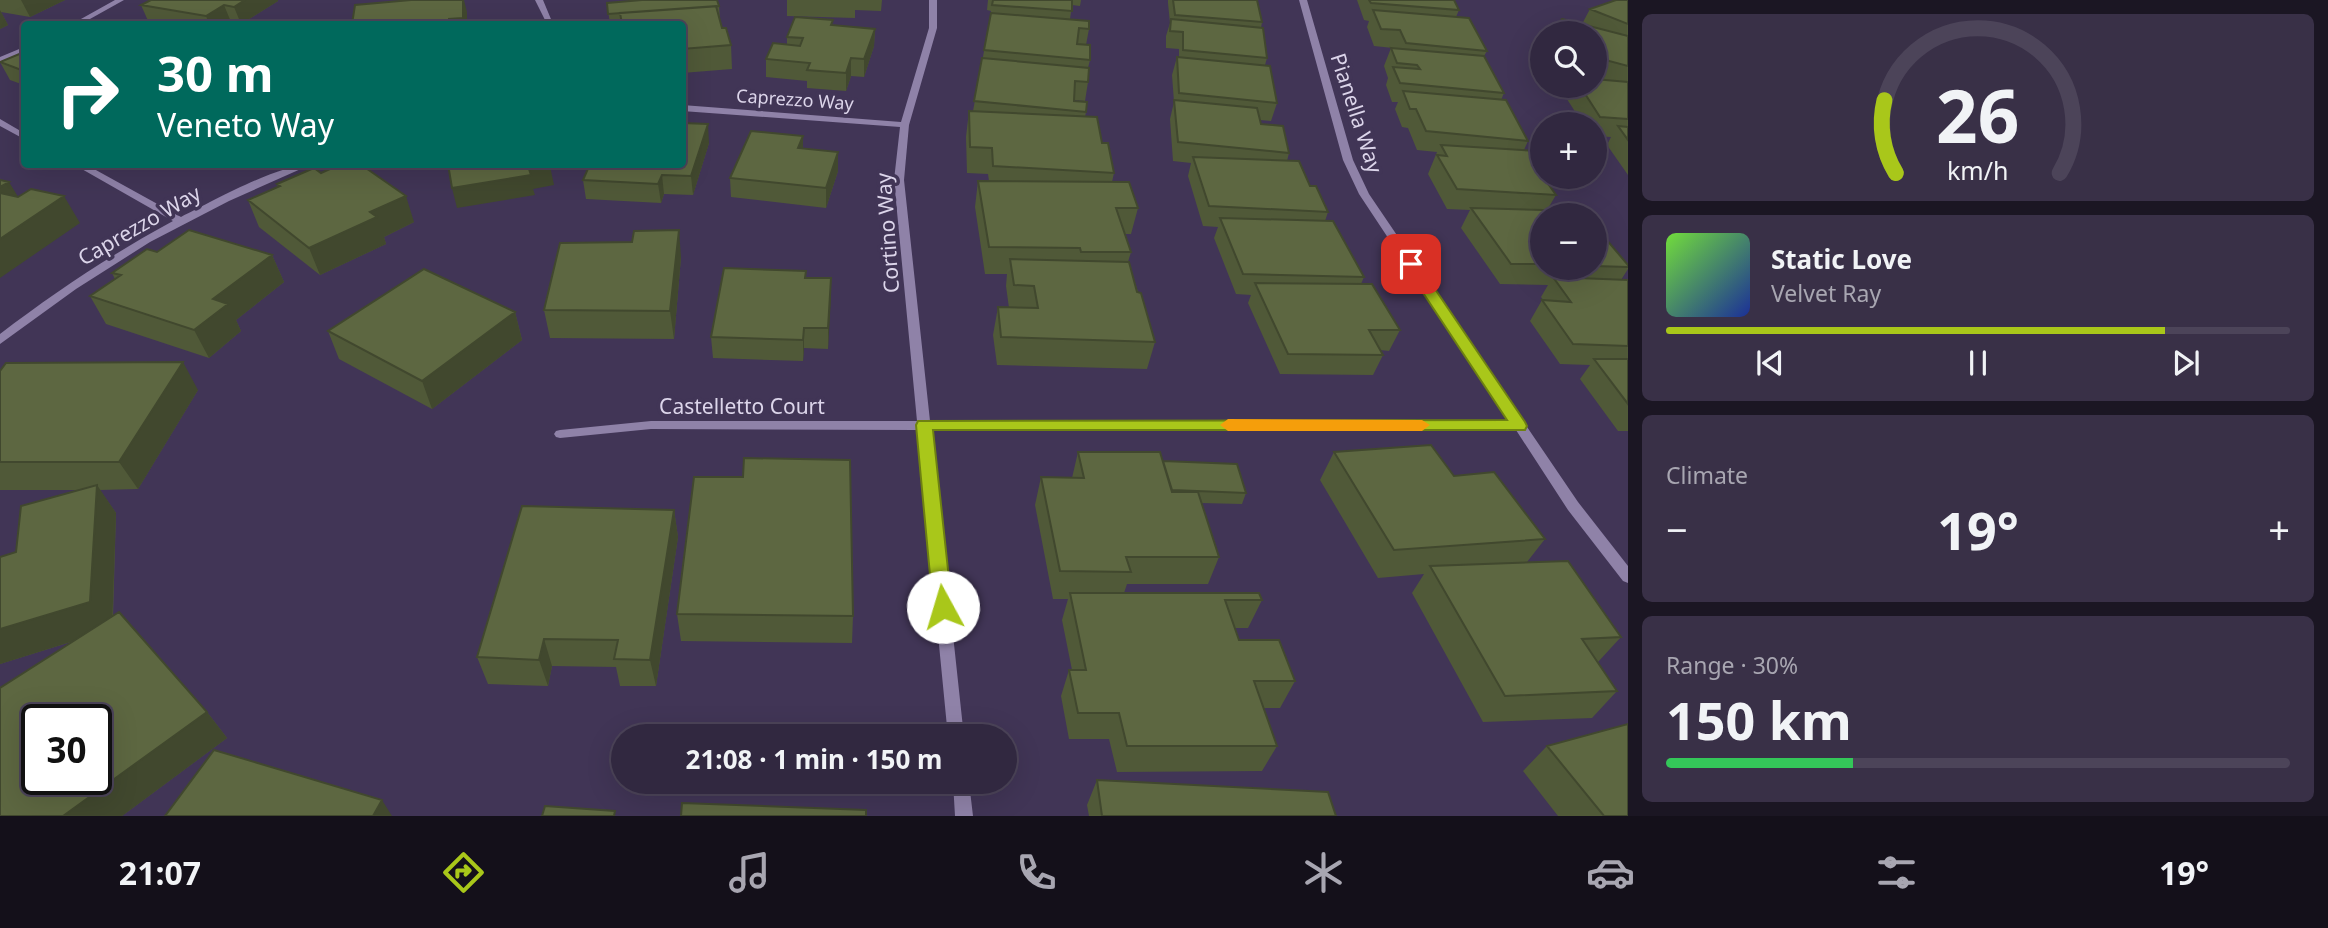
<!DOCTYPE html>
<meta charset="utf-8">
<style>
:root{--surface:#312840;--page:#393047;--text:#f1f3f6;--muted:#a8a6b1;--line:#4c4459;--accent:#a9c71a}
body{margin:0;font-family:"Noto Sans",sans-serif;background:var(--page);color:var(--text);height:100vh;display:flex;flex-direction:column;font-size:26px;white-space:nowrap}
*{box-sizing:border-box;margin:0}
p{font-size:23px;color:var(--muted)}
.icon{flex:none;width:38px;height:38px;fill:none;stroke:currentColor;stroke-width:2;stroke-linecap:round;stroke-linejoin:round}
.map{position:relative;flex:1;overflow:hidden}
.details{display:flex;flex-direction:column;gap:14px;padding:14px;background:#1b1623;width:700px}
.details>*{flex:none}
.banner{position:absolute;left:21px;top:21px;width:665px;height:147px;border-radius:7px;box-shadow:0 7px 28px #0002,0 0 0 2px var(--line);background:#00695c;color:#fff;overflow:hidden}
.fabs{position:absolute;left:1530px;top:21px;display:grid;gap:14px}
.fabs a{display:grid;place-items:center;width:77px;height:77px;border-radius:50%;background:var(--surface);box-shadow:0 7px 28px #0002,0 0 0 2px var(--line);font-size:35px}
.speed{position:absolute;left:21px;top:704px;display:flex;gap:14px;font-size:35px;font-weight:700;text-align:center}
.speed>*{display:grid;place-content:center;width:91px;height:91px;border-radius:50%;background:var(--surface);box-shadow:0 7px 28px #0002,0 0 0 2px var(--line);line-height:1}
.speed .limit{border:4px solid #111;border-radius:10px;background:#fff;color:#111}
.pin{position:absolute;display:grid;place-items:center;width:60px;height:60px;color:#fff;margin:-30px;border-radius:14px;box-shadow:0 4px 10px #0006}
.me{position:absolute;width:77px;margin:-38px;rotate:354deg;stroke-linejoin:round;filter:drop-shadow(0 0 5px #0008)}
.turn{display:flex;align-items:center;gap:24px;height:147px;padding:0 21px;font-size:32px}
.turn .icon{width:91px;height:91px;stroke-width:2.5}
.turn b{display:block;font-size:49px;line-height:60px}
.big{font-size:52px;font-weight:700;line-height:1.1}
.details .tile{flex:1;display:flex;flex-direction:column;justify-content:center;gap:10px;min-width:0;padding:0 24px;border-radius:10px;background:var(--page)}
.details .dial{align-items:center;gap:0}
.dial svg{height:182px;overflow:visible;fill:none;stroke:var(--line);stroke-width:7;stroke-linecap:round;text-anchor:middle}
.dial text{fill:var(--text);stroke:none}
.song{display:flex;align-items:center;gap:21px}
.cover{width:84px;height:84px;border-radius:10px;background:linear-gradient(135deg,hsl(100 70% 55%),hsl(230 70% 35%))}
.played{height:7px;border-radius:4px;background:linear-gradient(90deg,var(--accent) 80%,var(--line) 80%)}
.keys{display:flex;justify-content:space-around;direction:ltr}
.heat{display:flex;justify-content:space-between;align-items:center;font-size:38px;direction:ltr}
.charge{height:10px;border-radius:5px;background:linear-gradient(90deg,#34c759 30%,var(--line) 0)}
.trip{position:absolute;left:611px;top:724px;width:406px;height:70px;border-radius:35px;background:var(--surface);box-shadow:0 7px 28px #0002,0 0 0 2px var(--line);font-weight:700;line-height:70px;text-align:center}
.menu{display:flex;height:112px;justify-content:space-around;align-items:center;background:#14101a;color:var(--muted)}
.menu .icon{width:49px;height:49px}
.menu .on{color:var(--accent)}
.menu b{font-size:32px;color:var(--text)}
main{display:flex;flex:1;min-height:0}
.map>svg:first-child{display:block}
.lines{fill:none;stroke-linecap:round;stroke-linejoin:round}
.minor{fill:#8f82a8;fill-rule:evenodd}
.wall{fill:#505938}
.shaded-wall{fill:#41482e}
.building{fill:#5d6741;stroke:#41482e;stroke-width:2;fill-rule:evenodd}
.route{fill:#a9c71a;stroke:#6e8111;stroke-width:2}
.slow{fill:#f59e0b}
.labels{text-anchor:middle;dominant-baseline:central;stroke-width:7;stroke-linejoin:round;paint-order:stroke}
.far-street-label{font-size:18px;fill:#dcd5ea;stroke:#413556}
.street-label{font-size:21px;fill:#dcd5ea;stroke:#413556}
</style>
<main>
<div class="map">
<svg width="1628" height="816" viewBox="0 0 1628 816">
<rect width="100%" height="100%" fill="#413556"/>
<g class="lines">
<path class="minor" d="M 115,0 L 124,0 L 81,24 L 72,24 Z
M 535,0 L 543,0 L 553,24 L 547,24 Z
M 929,0 L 937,0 L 937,28 L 909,125 L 904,180 L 930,421 L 1510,422 L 1359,194 L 1343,160 L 1299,0 L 1307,0 L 1353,160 L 1369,194 L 1578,502 L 1628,566 L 1628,583 L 1623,581 L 1568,510 L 1516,430 L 931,430 L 964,737 L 948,737 L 918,430 L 651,429 L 560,438 L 556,437 L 554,434 L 556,431 L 560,430 L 651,421 L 917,421 L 894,180 L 900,127 L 682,111 L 682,105 L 901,122 L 929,28 Z
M 24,47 L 24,52 L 0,62 L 0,57 Z
M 0,119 L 24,133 L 24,139 L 0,126 Z
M 73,164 L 85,164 L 181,217 C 213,201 279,164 312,164 L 229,201 L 150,242 L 76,289 L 0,344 L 0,334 C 55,292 112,254 173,221 Z
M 953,782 L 969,782 L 973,816 L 955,816 Z"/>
</g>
<path class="wall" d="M 0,0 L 65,0 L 30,17 L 1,12 L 8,25 L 0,29 Z
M 787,0 L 882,0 L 881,11 L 855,10 L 855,18 L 787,16 Z
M 988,0 L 1081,0 L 1080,6 L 1072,5 L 1070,19 L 1089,29 L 1086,45 L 1090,60 L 1088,68 L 1088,82 L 1085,101 L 1074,100 L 1074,101 L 1086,112 L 1085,117 L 1102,143 L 1114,173 L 1112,182 L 1138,208 L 1131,234 L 1125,234 L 1131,252 L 1128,262 L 1155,342 L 1147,369 L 997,365 L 993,335 L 998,307 L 1009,308 L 1006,286 L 1007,274 L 985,274 L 975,207 L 978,181 L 989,181 L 988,174 L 967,173 L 966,137 L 969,111 L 973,111 L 991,13 L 991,11 L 987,10 Z
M 1168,0 L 1257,0 L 1262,22 L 1261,28 L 1267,58 L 1265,65 L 1277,103 L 1271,121 L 1260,120 L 1261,124 L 1289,153 L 1287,161 L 1310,186 L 1328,212 L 1325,221 L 1364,277 L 1361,284 L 1400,330 L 1389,351 L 1380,350 L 1383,355 L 1373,375 L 1280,374 L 1248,303 L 1251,295 L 1236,294 L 1214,238 L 1218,227 L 1203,226 L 1188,176 L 1191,163 L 1173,161 L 1170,119 L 1174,102 L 1172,75 L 1177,57 L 1179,57 L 1179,49 L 1166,48 L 1166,36 L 1170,23 L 1168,3 Z
M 1357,0 L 1454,0 L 1459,10 L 1456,17 L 1487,51 L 1484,56 L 1504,93 L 1501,100 L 1528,141 L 1524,150 L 1542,156 L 1542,177 L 1556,195 L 1547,210 L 1542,215 L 1542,268 L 1594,268 L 1594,225 L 1628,265 L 1628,269 L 1621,280 L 1628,280 L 1628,431 L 1618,431 L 1580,379 L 1590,365 L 1560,364 L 1530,321 L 1542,300 L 1543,300 L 1541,297 L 1548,285 L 1500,284 L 1461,228 L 1470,210 L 1447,209 L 1428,174 L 1437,152 L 1417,150 L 1408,128 L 1402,127 L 1395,109 L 1398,102 L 1392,102 L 1386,85 L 1388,78 L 1384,66 L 1391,48 L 1393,48 L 1374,46 L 1367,27 L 1369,21 L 1364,20 Z
M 1628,0 L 1628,175 L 1607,145 L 1611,137 L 1594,136 L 1594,124 L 1583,124 L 1565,96 L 1570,86 L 1594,86 L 1600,80 L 1594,78 L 1594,33 L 1582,24 L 1590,9 Z
M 278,1 L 241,24 L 231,22 L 227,24 L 161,24 L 149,23 L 141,5 Z
M 607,3 L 719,6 L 720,20 L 722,28 L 731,45 L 732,69 L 682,73 L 682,24 L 610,24 Z
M 833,25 L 875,29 L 874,46 L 864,77 L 851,76 L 846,91 L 807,88 L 807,81 L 766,77 L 766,59 L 787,45 L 787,37 Z
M 1542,43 L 1542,64 L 1533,61 Z
M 24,52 L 24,85 L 10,80 L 0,62 Z
M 709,143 L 693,195 L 664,194 L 661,203 L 586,199 L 583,180 Z
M 189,164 L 208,164 L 197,169 Z
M 838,171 L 826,208 L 731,197 L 730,178 Z
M 321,173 L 414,222 L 384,237 L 386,244 L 320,275 L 259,227 L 248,200 L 278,187 L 277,184 Z
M 632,242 L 681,257 L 674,339 L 550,338 L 544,310 Z
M 157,252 L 272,255 L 284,282 L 236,320 L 241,331 L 209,358 L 106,324 L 90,296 L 115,279 L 112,273 Z
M 806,271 L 806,278 L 831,278 L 828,349 L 804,348 L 803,361 L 713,358 L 711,337 Z
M 515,312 L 522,340 L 432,409 L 339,359 L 328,331 Z
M 0,371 L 198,390 L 138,489 L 100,490 L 116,513 L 113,616 L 207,712 L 227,738 L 122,816 L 0,816 L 74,641 L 0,664 L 0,557 L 16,552 L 80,490 L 0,490 Z
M 1078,452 L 1163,461 L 1246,493 L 1242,504 L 1201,503 L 1219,557 L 1208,584 L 1127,584 L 1124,593 L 1262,600 L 1248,628 L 1235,628 L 1239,640 L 1295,681 L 1280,708 L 1264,708 L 1277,746 L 1262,771 L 1117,772 L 1109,739 L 1069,739 L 1061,696 L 1069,670 L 1072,670 L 1062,620 L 1068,599 L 1053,599 L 1035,505 L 1041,477 L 1072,478 Z
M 1334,452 L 1454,476 L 1545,539 L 1527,562 L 1621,637 L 1598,662 L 1617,691 L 1592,718 L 1483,722 L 1412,593 L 1424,574 L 1378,578 L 1320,480 Z
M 674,510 L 678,537 L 656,686 L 620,686 L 616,667 L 552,666 L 548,686 L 488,684 L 477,657 Z
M 677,614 L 853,616 L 852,643 L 681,641 Z
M 1547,746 L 1628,816 L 1558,816 L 1523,771 Z
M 1097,780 L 1336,816 L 1089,816 L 1087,805 Z"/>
<path class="shaded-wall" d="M 21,0 L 65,0 L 30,17 Z
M 245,0 L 278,0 L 278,1 L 241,24 L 234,7 Z
M 463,0 L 464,0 L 467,12 L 467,24 L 449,24 L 449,19 Z
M 224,5 L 231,22 L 227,24 L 209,24 L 206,16 Z
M 0,10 L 8,25 L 0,29 Z
M 875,29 L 874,46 L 864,77 L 864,59 Z
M 851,58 L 851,76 L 846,91 L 846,73 Z
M 708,124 L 709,143 L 693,195 L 691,176 Z
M 803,136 L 803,155 L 798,148 Z
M 838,152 L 838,171 L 826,208 L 826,188 Z
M 195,164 L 208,164 L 197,169 Z
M 550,166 L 554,185 L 533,189 L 535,195 L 457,208 L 452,188 L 529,169 Z
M 662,175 L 664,194 L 661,203 L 658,184 Z
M 9,182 L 25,208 L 0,202 L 0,187 Z
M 64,196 L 80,223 L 0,278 L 0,239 Z
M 406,196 L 414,222 L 384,237 L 386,244 L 320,275 L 309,248 L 370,212 Z
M 679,230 L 681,257 L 674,339 L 670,311 Z
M 272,255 L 284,282 L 236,320 L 241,331 L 209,358 L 194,330 L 213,299 Z
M 831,278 L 831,298 L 828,349 L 828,328 Z
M 515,312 L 522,340 L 432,409 L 422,381 Z
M 804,328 L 804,348 L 803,361 L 803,340 Z
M 183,362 L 198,390 L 138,489 L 119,462 Z
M 97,485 L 116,513 L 112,629 L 0,664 L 0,629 Z
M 674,510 L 678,537 L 656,686 L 650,660 Z
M 544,639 L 552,666 L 548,686 L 539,660 Z
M 207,712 L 227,738 L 122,816 L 63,816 Z
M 382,800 L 392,816 L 373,816 Z"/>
<path class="building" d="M 151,0 L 245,0 L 234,7 L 224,5 L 206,16 L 141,5 Z
M 411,0 L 463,0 L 463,18 L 449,19 L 449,24 L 352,24 L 355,5 Z
M 642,0 L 717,0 L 719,6 L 608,14 L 607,3 Z
M 993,0 L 1072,0 L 1072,11 L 992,5 Z
M 1173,0 L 1257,0 L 1262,22 L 1175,15 Z
M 1369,0 L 1454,0 L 1459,10 L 1371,3 Z
M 1616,0 L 1628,0 L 1628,24 L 1590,9 Z
M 716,6 L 722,28 L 726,28 L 731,45 L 682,49 L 682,24 L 622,24 L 620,13 Z
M 1373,10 L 1469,18 L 1487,51 L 1406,43 L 1400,30 L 1381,29 Z
M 991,13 L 1089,21 L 1089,29 L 1079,28 L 1077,44 L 1090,45 L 1090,60 L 984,50 Z
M 795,17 L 833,20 L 831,25 L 875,29 L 864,59 L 851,58 L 846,73 L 807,70 L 810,63 L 766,59 L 773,43 L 800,46 L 803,38 L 787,37 Z
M 1171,19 L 1263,28 L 1267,58 L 1183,50 L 1183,32 L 1170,31 Z
M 1562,19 L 1628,36 L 1628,66 L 1594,57 L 1594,33 L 1550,33 Z
M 1391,48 L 1484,56 L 1504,93 L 1400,83 L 1393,67 L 1420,69 L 1417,65 L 1397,63 Z
M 24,52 L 24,71 L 0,62 Z
M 1177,57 L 1270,66 L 1277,103 L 1179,93 Z
M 982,58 L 1089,68 L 1088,82 L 1075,81 L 1074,101 L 1087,102 L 1086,112 L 974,101 Z
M 1594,79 L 1628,82 L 1628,119 L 1600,117 L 1580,86 L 1594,86 Z
M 1403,91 L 1506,100 L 1528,141 L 1426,131 L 1416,109 L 1410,109 Z
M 1174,100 L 1257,108 L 1261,124 L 1283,126 L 1289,153 L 1178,142 Z
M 969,111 L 1097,117 L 1102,143 L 1108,143 L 1114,173 L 993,166 L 992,148 L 970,147 Z
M 682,123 L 708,124 L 691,176 L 662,175 L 658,184 L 583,180 L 590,164 L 682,164 Z
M 1618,126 L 1628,127 L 1628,140 Z
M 751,131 L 803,136 L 798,148 L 838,152 L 826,188 L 730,178 Z
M 1441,145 L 1538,151 L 1542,156 L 1542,165 L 1534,164 L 1556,195 L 1457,189 L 1437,155 L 1447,156 Z
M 1193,157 L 1299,161 L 1310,186 L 1316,186 L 1328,212 L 1209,206 Z
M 341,164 L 360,164 L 406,196 L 370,212 L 377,217 L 309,248 L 248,200 L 280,186 L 277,184 L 314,168 L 321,173 Z
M 448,164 L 550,164 L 550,166 L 529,169 L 531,175 L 452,188 Z
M 0,180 L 9,182 L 0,187 Z
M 978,181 L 1129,182 L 1138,208 L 1116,208 L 1131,252 L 1081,252 L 1080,248 L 989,247 Z
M 31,189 L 64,196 L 0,239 L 0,193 L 18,197 Z
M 1471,208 L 1582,211 L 1586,215 L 1542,215 L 1542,264 L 1511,264 Z
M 1220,218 L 1333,221 L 1364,277 L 1243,274 Z
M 1594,225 L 1628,265 L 1628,267 L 1594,266 Z
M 189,230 L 272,255 L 213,299 L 228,304 L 194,330 L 90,296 L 121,275 L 112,273 L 147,249 L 157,252 Z
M 679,230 L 670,311 L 544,310 L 560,243 L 632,242 L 634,231 Z
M 1010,259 L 1129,262 L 1137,292 L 1141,293 L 1155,342 L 1001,337 L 998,307 L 1038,308 L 1034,286 L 1014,285 Z
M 724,268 L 806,271 L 805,278 L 831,278 L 828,328 L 804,328 L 803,340 L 711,337 Z
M 424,269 L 515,312 L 422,381 L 328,331 Z
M 1553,277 L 1628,280 L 1628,346 L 1573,344 L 1542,300 L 1571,302 Z
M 1255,283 L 1372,284 L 1400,330 L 1369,330 L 1383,355 L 1288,354 Z
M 1594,359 L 1628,359 L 1628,404 Z
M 183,362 L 119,462 L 0,462 L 0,371 L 6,363 Z
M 1431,445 L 1454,476 L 1494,472 L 1545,539 L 1394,550 L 1334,452 Z
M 1078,452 L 1160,452 L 1172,492 L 1198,492 L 1219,557 L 1126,557 L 1131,572 L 1060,571 L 1041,477 L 1084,478 Z
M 744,458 L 850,460 L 853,616 L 677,614 L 694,477 L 743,477 Z
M 1163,461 L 1237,464 L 1246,493 L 1172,490 Z
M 97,485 L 90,602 L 0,629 L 0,557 L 16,552 L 21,506 Z
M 522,506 L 674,510 L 650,660 L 614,659 L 618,640 L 544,639 L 539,660 L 477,657 Z
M 1568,561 L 1621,637 L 1582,639 L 1617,691 L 1505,696 L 1430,566 Z
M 1070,593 L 1259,593 L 1262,600 L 1225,600 L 1239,640 L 1279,640 L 1295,681 L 1254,681 L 1277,746 L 1127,746 L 1119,713 L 1078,713 L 1069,670 L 1086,670 Z
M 119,612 L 207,712 L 63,816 L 0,816 L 0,688 ZM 37,719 L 96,719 L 96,779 L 37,779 Z
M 1628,724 L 1628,816 L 1604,816 L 1547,746 Z
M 214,750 L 382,800 L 373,816 L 165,816 Z
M 1097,780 L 1328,792 L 1336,816 L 1102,816 Z
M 682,803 L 866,810 L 866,816 L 681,816 Z
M 545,806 L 615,811 L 614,816 L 542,816 Z"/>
<path class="route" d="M 1411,259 L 1416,261 L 1525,422 L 1527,426 L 1525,430 L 933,430 L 952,607 L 949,612 L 943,615 L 936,612 L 933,607 L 916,425 L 918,421 L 1507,420 L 1404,264 Z"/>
<path class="slow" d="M 1228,419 L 1422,420 L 1430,425 L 1422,431 L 1228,431 L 1220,425 Z"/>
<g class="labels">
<g class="far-street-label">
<text transform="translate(795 99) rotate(4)">Caprezzo Way</text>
</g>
<g class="street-label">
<text transform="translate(1357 113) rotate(72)">Pianella Way</text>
<text transform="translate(139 225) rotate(-30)">Caprezzo Way</text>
<text transform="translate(887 233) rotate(-94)">Cortino Way</text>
<text x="742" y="406">Castelletto Court</text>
</g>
</g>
</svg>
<div class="fabs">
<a><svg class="icon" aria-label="search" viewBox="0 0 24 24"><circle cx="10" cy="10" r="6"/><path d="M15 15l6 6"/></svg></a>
<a>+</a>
<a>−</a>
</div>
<div class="speed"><div class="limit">30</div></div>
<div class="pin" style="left:1411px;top:264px;background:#d93025"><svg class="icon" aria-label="arrive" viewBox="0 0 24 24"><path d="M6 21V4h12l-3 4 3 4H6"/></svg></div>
<svg class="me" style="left:943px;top:607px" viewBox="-20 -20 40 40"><circle r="19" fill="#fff"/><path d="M0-13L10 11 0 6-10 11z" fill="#a9c71a"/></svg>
<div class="trip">21:08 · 1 min · 150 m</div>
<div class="banner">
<div class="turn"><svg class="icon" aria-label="right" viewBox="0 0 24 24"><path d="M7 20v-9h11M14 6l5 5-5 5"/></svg><div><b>30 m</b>Veneto Way</div></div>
</div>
</div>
<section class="details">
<div class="tile dial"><svg viewBox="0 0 100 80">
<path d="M14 69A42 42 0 1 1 86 69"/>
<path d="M14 69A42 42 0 0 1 9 37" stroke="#a9c71a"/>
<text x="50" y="56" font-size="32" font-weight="700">26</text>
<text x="50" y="72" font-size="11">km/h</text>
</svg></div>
<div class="tile">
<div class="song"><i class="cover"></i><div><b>Static Love</b><p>Velvet Ray</p></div></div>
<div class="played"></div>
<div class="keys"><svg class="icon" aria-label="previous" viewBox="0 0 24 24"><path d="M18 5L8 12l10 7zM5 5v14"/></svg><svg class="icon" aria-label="pause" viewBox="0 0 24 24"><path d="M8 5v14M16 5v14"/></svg><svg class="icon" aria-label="next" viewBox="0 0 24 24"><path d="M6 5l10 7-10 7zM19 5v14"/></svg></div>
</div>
<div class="tile"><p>Climate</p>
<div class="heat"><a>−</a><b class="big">19°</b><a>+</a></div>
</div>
<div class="tile"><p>Range · 30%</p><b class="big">150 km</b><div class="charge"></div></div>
</section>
</main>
<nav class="menu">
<b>21:07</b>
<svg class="icon on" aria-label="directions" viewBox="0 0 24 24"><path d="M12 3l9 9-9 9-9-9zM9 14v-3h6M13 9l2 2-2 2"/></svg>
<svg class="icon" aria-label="music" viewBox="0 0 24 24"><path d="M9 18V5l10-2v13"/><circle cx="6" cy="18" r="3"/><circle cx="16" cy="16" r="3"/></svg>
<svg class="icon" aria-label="phone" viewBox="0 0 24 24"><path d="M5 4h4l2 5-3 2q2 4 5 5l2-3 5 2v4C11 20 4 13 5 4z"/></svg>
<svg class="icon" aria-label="climate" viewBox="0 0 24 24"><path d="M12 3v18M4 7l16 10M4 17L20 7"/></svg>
<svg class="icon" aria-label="car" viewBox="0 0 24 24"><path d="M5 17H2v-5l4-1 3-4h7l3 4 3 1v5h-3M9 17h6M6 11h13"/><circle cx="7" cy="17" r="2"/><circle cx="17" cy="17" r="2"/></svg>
<svg class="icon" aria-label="filters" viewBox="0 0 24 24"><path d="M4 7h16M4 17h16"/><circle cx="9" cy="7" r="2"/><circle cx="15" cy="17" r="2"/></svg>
<b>19°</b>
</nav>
